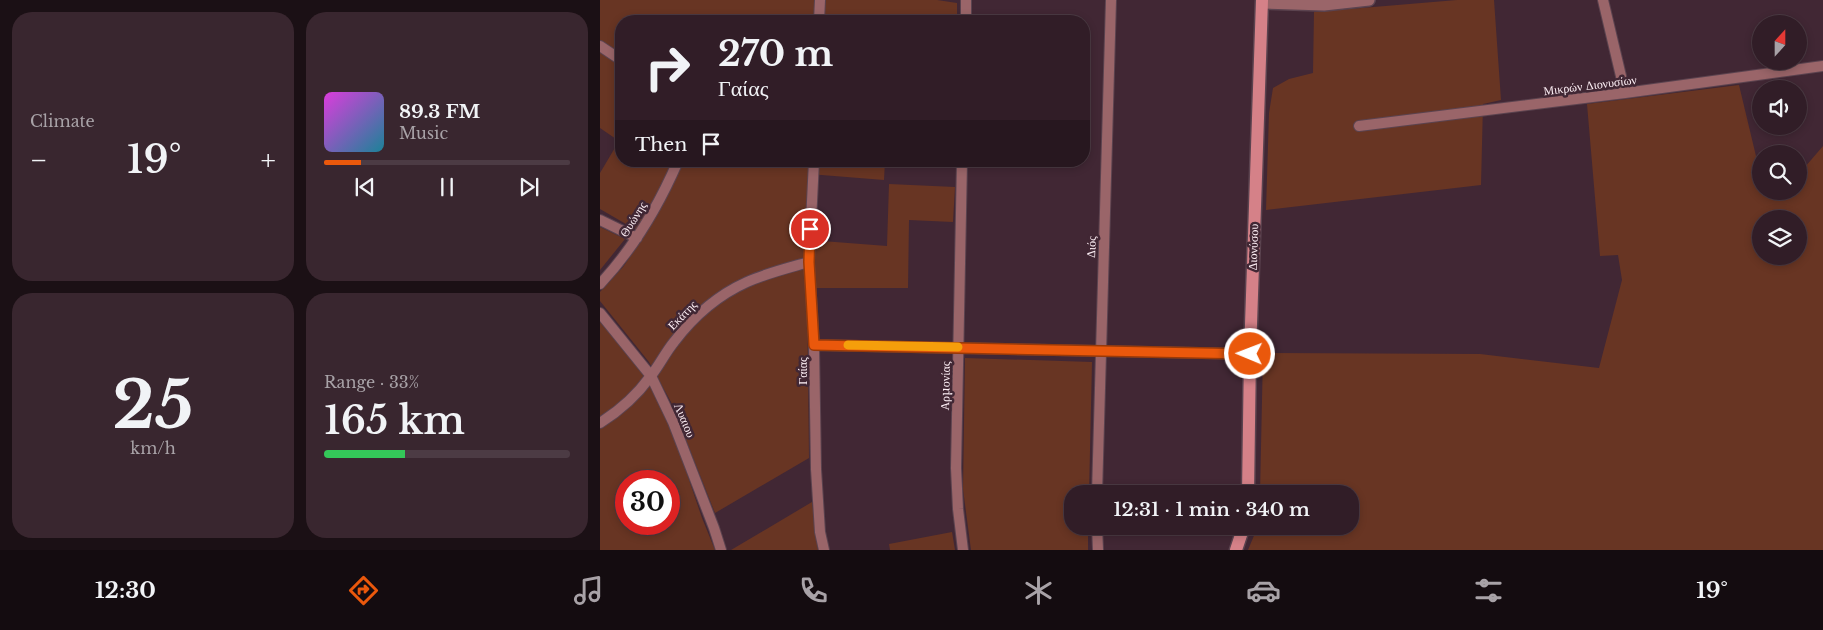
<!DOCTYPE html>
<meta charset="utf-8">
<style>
:root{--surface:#311d27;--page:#39262f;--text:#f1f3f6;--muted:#a8a2a7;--line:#4c3b44;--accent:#ea580c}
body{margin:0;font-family:"Libre Baskerville",serif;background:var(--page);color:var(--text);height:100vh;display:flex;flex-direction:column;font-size:19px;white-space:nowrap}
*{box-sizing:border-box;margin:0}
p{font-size:16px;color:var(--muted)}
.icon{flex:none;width:28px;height:28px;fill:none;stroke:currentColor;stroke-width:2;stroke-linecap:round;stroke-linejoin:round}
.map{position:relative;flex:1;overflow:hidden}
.panel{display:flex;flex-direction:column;gap:12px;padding:12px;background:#1b1015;width:600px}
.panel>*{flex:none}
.hud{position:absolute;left:15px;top:15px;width:475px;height:152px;border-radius:20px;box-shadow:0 2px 8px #0003,0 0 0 1px var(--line);background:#311d27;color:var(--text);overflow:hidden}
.needle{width:32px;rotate:21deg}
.tools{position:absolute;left:1152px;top:15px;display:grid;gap:10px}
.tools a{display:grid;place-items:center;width:55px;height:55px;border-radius:50%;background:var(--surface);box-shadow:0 2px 8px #0003,0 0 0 1px var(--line);font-size:25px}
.speed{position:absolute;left:15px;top:470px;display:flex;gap:10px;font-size:25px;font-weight:700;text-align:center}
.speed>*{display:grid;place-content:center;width:65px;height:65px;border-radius:50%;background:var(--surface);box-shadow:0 2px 8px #0003,0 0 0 1px var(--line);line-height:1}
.speed .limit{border:8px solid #d22;background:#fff;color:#111}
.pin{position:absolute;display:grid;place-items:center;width:42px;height:42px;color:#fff;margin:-21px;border:2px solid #fff;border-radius:50%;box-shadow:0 1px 5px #0007}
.me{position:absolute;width:55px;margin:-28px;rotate:271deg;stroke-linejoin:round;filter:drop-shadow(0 0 4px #0008)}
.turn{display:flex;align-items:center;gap:18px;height:105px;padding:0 20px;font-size:22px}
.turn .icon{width:65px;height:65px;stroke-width:2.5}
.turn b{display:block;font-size:35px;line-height:42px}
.then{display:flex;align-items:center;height:48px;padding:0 20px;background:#0003;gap:10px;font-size:19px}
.big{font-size:38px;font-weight:600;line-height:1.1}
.panel .widget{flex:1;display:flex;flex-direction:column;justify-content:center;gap:8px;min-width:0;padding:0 18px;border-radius:20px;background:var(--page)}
.panel .dial{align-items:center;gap:0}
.dial b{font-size:65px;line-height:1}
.song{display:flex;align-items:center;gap:15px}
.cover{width:60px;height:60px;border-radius:8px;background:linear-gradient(135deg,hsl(300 70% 55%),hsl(190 70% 35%))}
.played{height:5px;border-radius:2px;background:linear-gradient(90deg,var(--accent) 15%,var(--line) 15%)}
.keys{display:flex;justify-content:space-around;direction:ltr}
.heat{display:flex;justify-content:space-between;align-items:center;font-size:28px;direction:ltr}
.charge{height:8px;border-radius:4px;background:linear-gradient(90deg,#34c759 33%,var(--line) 0)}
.panel .tiles{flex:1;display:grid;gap:12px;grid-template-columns:repeat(2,1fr)}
.trip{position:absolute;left:464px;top:485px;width:295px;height:50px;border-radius:20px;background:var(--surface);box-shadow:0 2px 8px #0003,0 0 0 1px var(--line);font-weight:600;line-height:50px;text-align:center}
.tabs{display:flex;height:80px;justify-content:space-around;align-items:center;background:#140c10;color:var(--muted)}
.tabs .icon{width:35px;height:35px}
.tabs .selected{color:var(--accent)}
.tabs b{font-size:22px;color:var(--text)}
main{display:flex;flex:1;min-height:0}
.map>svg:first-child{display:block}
.green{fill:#683523;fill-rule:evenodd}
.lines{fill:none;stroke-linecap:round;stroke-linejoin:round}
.minor-casing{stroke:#5b434f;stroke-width:12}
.tertiary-casing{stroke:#5b434f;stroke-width:14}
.secondary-casing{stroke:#5b434f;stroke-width:15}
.minor{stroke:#9a6569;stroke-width:10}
.tertiary{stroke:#9a6569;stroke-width:11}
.secondary{stroke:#d58188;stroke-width:12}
.route-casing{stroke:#983908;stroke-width:12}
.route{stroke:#ea580c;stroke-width:9}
.slow{stroke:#f59e0b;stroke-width:9}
.labels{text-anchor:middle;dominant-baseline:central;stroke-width:5;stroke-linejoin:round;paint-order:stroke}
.street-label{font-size:12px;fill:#fdeff5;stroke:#412734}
</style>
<main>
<section class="panel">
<div class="tiles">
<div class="widget"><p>Climate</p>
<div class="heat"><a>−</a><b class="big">19°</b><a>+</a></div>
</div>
<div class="widget">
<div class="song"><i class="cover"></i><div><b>89.3 FM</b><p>Music</p></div></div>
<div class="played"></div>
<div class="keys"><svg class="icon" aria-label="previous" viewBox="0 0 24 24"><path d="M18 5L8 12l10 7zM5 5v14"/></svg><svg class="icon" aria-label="pause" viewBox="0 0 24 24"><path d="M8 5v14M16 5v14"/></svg><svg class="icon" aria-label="next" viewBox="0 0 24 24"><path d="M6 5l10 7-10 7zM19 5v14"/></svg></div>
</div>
<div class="widget dial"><b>25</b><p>km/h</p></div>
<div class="widget"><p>Range · 33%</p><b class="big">165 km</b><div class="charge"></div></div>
</div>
</section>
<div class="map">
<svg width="1223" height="550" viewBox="0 0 1223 550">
<rect width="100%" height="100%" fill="#412734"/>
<path class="green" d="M 0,0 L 337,0 L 357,3 L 357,21 L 21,21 L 21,161 L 285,161 L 284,180 L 209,174 L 209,240 L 287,246 L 289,184 L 355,187 L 353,222 L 309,220 L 308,288 L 207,288 L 209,458 L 115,513 L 71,402 L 49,362 L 0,301 L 0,292 L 23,267 L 45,235 L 0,209 L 0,173 L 19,141 L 0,128 Z
M 857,0 L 894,0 L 901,100 L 883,104 L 881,185 L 666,210 L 669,113 L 673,88 L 689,79 L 713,73 L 714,12 Z
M 1139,85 L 1161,177 L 1161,191 L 1165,191 L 1166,196 L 1177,191 L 1199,191 L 1199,174 L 1223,146 L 1223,550 L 648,550 L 658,526 L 750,526 L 750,494 L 660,494 L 663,353 L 880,354 L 999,368 L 1022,280 L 1018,255 L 1000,256 L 987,104 ZM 1161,219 L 1199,219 L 1199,256 L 1161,256 Z
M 0,227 L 25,239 L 0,270 Z
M 0,322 L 38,365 L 69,421 L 102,518 L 115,550 L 0,550 ZM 26,481 L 69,481 L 69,524 L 26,524 Z
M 365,358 L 492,362 L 489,494 L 472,494 L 472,526 L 488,526 L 488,550 L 371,550 L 363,489 Z
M 212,502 L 218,550 L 131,550 Z
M 352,532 L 355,550 L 290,550 L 289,544 Z"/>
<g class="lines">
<g class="minor-casing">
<path id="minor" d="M 1003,0 L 1025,93
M 219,21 L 220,0
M 366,21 L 366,0
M 0,46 L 21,60
M 759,126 L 1025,93 L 1223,66
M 214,161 L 209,262 L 214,345 L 216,469 L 220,532 L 224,550
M 362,161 L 356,468 L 358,509 L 363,550
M 0,220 L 37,238
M 0,284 C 33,249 59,205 78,161
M 0,313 L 51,376 L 73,422 L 114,528 L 121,550
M 214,345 L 650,354
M 0,423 C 19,411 37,395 50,377 C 59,366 65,353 74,342 C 93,317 118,295 147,282 C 167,273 188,268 209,262
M 497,494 L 511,0
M 497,526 L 498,550"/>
</g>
<g class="tertiary-casing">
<path id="tertiary" d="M 662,3 L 724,5 L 769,0"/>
</g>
<g class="secondary-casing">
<path id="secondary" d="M 648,494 L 650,354 L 662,0
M 636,550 L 644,526"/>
</g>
<use href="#minor" class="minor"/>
<use href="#tertiary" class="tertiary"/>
<use href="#secondary" class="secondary"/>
</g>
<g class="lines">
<g class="route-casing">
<path id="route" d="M 210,229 L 209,262 L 214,345 L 650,354"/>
</g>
<use href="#route" class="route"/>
<path class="slow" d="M 248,345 L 358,347"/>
</g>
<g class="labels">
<g class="street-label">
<text transform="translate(990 85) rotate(-7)">Μικρών Διονυσίων</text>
<text transform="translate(33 219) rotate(-58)">Θυώνης</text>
<text transform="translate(491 247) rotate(-88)">Διός</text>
<text transform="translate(653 247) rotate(-88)">Διονύσου</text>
<text transform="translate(82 315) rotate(-46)">Εκάτης</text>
<text transform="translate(202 371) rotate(-90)">Γαίας</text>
<text transform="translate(345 386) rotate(-89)">Αρμονίας</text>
<text transform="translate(85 420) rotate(67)">Λυαιου</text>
</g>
</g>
</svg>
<div class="tools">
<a><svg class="needle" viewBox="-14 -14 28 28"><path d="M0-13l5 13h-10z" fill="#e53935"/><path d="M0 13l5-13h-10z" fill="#a8a2a7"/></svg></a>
<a><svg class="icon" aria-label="sound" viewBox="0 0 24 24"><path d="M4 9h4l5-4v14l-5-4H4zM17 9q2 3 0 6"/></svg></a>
<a><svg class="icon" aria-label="search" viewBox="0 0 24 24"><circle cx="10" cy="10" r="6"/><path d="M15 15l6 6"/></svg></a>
<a><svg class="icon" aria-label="layers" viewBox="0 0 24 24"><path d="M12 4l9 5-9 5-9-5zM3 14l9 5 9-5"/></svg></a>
</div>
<div class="speed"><div class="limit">30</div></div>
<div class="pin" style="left:210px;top:229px;background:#d93025"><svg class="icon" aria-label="arrive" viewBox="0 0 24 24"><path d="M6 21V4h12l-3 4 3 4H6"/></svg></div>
<svg class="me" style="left:650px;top:354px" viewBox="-20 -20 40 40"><circle r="17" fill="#ea580c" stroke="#fff" stroke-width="3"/><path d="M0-11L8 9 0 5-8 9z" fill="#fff"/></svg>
<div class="trip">12:31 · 1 min · 340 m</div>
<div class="hud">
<div class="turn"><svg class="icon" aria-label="right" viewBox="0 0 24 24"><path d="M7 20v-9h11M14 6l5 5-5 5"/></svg><div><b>270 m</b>Γαίας</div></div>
<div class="then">Then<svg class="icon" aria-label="arrive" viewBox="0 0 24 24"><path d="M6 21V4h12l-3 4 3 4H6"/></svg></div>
</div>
</div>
</main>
<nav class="tabs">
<b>12:30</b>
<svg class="icon selected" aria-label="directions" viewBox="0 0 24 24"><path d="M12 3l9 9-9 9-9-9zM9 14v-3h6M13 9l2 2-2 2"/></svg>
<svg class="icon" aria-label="music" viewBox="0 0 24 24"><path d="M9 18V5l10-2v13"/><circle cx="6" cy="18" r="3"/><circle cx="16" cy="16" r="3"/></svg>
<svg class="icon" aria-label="phone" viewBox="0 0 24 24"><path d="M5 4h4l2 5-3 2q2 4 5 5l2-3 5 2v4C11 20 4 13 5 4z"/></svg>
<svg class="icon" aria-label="climate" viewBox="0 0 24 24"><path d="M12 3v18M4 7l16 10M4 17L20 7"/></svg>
<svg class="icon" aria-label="car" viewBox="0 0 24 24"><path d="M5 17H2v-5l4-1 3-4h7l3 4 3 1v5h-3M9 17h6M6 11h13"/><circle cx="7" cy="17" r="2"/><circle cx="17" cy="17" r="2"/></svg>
<svg class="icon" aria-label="filters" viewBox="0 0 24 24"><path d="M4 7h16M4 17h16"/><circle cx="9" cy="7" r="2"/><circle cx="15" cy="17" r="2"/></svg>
<b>19°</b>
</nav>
